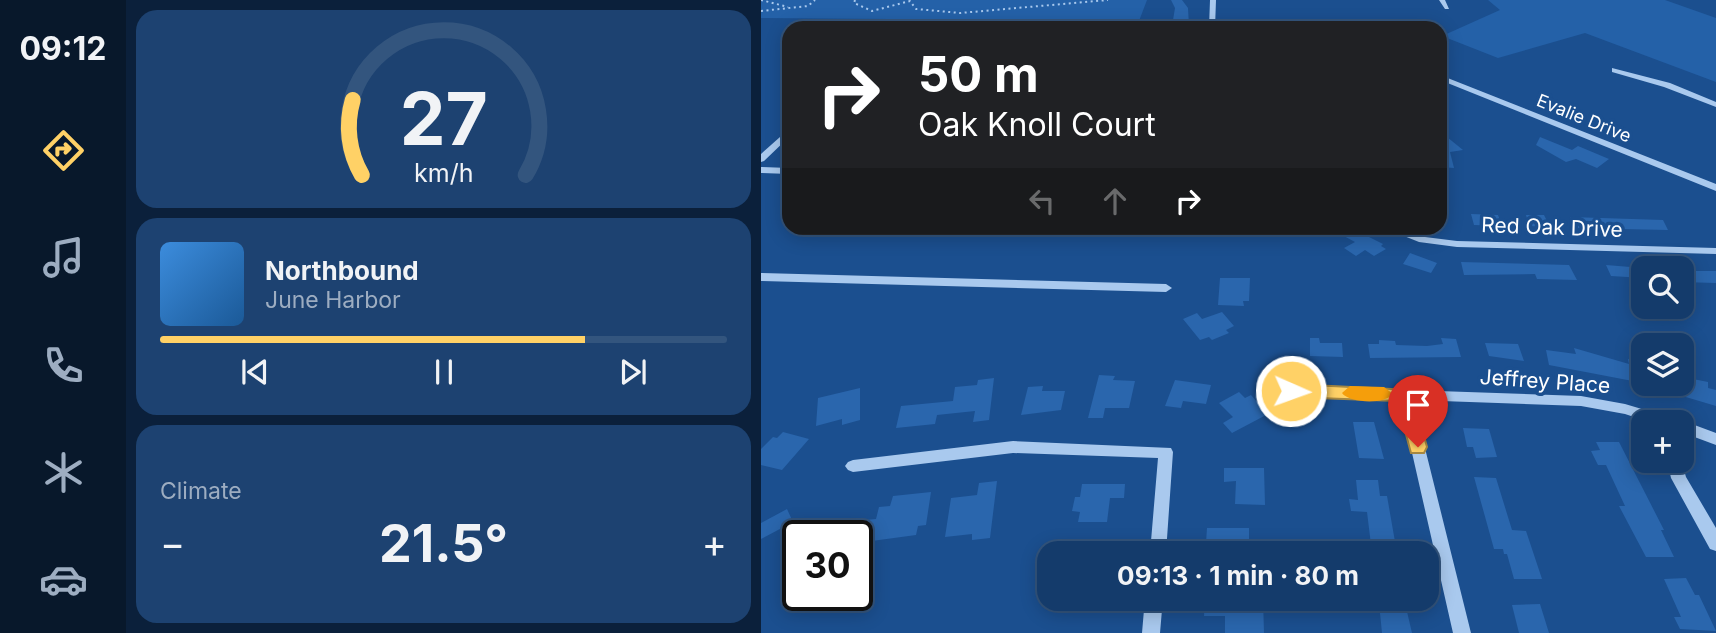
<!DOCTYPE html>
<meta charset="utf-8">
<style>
:root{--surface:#143b6b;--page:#1d4271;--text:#f1f3f6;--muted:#9dadc1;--line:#33557e;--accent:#ffd166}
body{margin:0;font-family:Inter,sans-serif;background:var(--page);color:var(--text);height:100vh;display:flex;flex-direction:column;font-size:26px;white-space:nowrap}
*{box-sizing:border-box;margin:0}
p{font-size:23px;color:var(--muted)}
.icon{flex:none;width:38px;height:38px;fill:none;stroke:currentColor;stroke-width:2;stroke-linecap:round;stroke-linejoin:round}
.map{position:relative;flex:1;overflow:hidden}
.sheet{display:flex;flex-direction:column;gap:10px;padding:10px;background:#0b203b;width:635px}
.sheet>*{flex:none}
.top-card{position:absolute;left:21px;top:21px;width:665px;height:214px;border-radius:21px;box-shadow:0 4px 18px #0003,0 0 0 2px var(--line);background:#202124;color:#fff;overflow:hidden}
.controls{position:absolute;left:870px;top:256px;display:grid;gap:14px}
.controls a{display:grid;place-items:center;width:63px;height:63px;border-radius:14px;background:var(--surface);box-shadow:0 4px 18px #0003,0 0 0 2px var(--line);font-size:35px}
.speed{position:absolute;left:21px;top:520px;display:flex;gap:14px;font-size:35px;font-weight:700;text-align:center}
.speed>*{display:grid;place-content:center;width:91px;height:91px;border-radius:50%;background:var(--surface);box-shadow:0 4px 18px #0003,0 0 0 2px var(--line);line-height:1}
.speed .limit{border:4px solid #111;border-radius:10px;background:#fff;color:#111}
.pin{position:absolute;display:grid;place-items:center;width:60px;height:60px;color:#fff;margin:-72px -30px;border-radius:50% 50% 50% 0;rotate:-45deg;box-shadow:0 0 7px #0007}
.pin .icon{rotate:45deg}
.me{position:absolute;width:77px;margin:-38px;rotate:92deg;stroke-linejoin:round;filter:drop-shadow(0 0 5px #0008)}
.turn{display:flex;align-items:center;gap:24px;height:147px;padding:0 21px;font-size:32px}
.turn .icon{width:91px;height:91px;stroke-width:2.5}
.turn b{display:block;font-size:49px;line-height:60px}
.lanes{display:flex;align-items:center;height:66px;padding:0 21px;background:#0003;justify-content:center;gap:35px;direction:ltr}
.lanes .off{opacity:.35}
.big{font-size:52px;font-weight:700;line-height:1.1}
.sheet .tile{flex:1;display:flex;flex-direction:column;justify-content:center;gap:10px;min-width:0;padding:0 24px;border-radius:21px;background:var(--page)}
.sheet .dial{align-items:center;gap:0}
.dial svg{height:182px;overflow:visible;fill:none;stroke:var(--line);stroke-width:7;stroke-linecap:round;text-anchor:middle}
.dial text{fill:var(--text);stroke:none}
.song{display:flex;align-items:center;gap:21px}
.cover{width:84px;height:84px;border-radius:10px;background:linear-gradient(135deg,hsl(210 70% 55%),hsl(210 70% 35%))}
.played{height:7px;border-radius:4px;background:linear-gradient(90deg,var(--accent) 75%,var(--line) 75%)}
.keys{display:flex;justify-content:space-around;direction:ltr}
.heat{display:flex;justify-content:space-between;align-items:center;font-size:38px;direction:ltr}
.trip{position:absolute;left:276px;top:541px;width:402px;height:70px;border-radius:21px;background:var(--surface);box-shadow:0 4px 18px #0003,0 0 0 2px var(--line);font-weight:700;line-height:70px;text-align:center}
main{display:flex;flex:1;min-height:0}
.tabs{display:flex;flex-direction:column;width:126px;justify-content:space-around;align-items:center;background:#08182b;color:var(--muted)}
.tabs .icon{width:49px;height:49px}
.tabs .selected{color:var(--accent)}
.tabs b{font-size:32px;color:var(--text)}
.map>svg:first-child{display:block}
.green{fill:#2461a8}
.building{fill:#2a66ad}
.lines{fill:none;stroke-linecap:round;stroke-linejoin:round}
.path{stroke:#a9c9ee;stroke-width:2;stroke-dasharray:2 3.5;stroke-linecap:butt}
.minor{fill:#a9c9ee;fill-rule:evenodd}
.route{fill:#ffd166;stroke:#a68842;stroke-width:2}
.slow{fill:#f59e0b}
.labels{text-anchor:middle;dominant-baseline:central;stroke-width:7;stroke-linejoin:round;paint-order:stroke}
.far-street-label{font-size:18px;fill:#fff;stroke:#1b4f8f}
.street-label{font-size:21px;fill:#fff;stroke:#1b4f8f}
</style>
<main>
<nav class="tabs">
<b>09:12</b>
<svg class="icon selected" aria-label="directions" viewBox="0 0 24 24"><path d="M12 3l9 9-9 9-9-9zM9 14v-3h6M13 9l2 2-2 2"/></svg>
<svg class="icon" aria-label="music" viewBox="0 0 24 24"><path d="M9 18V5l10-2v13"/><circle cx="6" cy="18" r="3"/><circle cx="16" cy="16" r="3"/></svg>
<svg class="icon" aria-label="phone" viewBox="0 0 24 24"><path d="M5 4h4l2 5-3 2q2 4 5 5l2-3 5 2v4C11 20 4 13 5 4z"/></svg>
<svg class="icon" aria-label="climate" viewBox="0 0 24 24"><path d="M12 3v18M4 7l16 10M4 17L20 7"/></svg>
<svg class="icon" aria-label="car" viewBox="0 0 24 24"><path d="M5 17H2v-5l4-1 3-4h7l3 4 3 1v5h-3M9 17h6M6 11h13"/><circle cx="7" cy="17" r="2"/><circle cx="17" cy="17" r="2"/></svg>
</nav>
<section class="sheet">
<div class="tile dial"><svg viewBox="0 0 100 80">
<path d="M14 69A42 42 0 1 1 86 69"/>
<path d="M14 69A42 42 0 0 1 10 36" stroke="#ffd166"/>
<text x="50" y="56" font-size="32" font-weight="700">27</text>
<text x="50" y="72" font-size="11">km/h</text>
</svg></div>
<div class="tile">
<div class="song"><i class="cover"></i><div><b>Northbound</b><p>June Harbor</p></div></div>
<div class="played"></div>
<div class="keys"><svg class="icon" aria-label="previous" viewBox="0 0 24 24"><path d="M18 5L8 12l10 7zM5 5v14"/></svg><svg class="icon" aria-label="pause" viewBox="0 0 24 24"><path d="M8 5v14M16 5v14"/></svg><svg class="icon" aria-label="next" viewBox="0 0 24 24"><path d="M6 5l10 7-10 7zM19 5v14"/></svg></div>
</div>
<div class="tile"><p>Climate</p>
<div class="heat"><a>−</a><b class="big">21.5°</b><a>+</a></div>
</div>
</section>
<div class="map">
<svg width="955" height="633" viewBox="0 0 955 633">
<rect width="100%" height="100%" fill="#1b4f8f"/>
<path class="green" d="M 0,0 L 386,0 L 378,21 L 0,18 Z
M 727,0 L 904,0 L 955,18 L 955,82 L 824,33 L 737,58 L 681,36 L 739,10 Z"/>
<path class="building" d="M 410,0 L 421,0 L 427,8 L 428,26 L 411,26 L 414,8 Z
M 679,126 L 683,126 L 686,137 L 702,150 L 689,152 L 693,168 L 679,167 Z
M 779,137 L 811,150 L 817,146 L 848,159 L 836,168 L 815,159 L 805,162 L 775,145 Z
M 710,214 L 737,215 L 741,226 L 713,225 Z
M 765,215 L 783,215 L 789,227 L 768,226 Z
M 809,217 L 902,220 L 907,230 L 813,228 Z
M 568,228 L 590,228 L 622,244 L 620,246 L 625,249 L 613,256 L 604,250 L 595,256 L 583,248 L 594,242 Z
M 649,253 L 676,263 L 670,273 L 642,264 Z
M 700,262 L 808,265 L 816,280 L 776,279 L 774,274 L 703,275 Z
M 845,265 L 882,268 L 882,278 L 850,276 Z
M 920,271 L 955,271 L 955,283 L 920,282 Z
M 459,278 L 489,278 L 488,301 L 482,301 L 483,306 L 457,305 Z
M 461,312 L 473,326 L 465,330 L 468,333 L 451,340 L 448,337 L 439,340 L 422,319 L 436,313 L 441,319 Z
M 549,338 L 558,338 L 559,343 L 581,343 L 582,357 L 549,356 Z
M 680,338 L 695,339 L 700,357 L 609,358 L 607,344 L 618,344 L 618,340 L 634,341 L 635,345 L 666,346 L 682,344 Z
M 724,343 L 757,344 L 763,361 L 728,356 Z
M 813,348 L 868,364 L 867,359 L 882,362 L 882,383 L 788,365 L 785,350 L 815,354 Z
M 338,375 L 354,376 L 352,380 L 374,381 L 368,408 L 344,408 L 342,418 L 327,418 Z
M 922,377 L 947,382 L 947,388 L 955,390 L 955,406 L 908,392 L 910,383 L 920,383 Z
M 233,378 L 228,420 L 212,422 L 214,411 L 176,415 L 174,424 L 135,428 L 140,406 L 192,401 L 194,387 L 216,385 L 217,380 Z
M 414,380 L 450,385 L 445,404 L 422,401 L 420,408 L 404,406 Z
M 282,386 L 281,391 L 304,391 L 300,410 L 260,415 L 267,387 Z
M 99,388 L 99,420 L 81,425 L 81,419 L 55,426 L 57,398 Z
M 478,392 L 484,398 L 490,395 L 507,414 L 471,433 L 462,423 L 472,417 L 458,403 Z
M 592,422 L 613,422 L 623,459 L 598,458 Z
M 702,428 L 728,429 L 736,457 L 715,458 L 712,447 L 706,447 Z
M 22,432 L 48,439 L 21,470 L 0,465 L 0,449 L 12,437 L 16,438 Z
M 835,442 L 858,442 L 903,530 L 900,530 L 913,557 L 885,557 L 858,506 L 864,506 L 845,465 L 837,465 L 830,451 L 839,450 Z
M 463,468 L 503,468 L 504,505 L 474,504 L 475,481 L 463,482 Z
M 713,477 L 735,478 L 751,530 L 765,531 L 781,579 L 753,579 L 746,554 L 743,554 L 742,549 L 733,549 Z
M 595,480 L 617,480 L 619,496 L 626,496 L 636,553 L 611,553 L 606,512 L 590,511 L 588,499 L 597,500 Z
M 236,481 L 229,538 L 211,540 L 211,534 L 184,537 L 190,498 L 216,495 L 218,483 Z
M 321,484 L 364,484 L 363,498 L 349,498 L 346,522 L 317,522 L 319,512 L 311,511 L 314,497 L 319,497 Z
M 170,492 L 165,525 L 157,526 L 155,535 L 96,543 L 96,536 L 67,536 L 71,523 L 115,519 L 118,507 L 129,506 L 132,496 Z
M 26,509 L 32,522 L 0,539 L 0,523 Z
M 446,528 L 488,528 L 488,543 L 497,543 L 497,553 L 459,553 L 459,543 L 445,543 Z
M 925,578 L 934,595 L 938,595 L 955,631 L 919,629 L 913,617 L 920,617 L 903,579 Z
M 444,598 L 502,598 L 503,633 L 464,633 L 464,616 L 443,616 Z
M 618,603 L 644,603 L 651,633 L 621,633 Z
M 779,604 L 788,633 L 758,633 L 751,605 Z"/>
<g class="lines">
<path class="path" d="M 0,0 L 27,7
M 94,0 L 93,3 L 111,11 L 149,1 L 155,9 L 199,13 L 347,0
M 0,11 L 47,6 L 54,0"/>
<path class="minor" d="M 449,0 L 455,0 L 454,28 L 448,28 Z
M 678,0 L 684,0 L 688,9 L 684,9 Z
M 851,68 L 909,83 L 955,102 L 955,107 L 903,87 L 851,72 Z
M 679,75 L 955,184 L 955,191 L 679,80 Z
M 28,129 L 28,137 L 3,161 L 0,162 L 0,154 Z
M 0,167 L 28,168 L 28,174 L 0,173 Z
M 623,228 L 637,228 L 664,237 L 696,241 L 955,248 L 955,254 L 696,247 L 658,242 Z
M 0,273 L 405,284 L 411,288 L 405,292 L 0,281 Z
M 530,386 L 820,396 L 864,404 L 911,418 L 913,422 L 888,422 L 864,414 L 820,406 L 652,400 L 710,633 L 692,633 L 639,400 L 530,396 L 525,395 L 523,391 L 525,387 Z
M 920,420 L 955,433 L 955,445 L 920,432 L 920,422 L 916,422 Z
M 252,441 L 410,448 L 412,452 L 405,553 L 389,553 L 397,458 L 252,453 L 92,472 L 87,470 L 84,466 L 87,462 L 92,460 Z
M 906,460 L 920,460 L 925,477 L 955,528 L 955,551 L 949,549 L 910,478 Z
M 384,598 L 402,598 L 399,633 L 381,633 Z"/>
</g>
<path class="route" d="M 530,384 L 650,390 L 666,447 L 663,453 L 650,453 L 636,401 L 530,397 L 522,391 Z"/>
<path class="slow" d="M 589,386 L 623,387 L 632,394 C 624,405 588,403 581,393 Z"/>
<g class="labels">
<g class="far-street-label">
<text transform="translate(823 118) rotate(22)">Evalie Drive</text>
</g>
<g class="street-label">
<text transform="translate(791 227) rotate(2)">Red Oak Drive</text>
<text transform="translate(784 381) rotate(4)">Jeffrey Place</text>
</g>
</g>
</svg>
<div class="controls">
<a><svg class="icon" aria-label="search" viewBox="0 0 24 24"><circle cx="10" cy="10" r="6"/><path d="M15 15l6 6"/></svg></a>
<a><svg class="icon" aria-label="layers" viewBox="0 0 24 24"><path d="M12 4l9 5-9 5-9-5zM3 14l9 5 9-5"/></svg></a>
<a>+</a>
</div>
<div class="speed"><div class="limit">30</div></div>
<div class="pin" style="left:657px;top:447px;background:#d93025"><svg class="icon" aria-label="arrive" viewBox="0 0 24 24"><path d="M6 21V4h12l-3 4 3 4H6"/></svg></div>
<svg class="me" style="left:530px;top:391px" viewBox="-20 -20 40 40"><circle r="17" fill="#ffd166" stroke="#fff" stroke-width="3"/><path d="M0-11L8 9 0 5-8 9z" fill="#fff"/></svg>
<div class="trip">09:13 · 1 min · 80 m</div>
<div class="top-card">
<div class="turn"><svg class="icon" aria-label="right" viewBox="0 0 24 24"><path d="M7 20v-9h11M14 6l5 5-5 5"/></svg><div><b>50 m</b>Oak Knoll Court</div></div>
<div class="lanes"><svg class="icon off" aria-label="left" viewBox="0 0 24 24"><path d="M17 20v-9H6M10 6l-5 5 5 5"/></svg><svg class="icon off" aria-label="ahead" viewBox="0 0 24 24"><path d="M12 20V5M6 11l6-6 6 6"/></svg><svg class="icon" aria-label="right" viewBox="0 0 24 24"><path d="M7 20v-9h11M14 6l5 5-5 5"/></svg></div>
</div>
</div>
</main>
